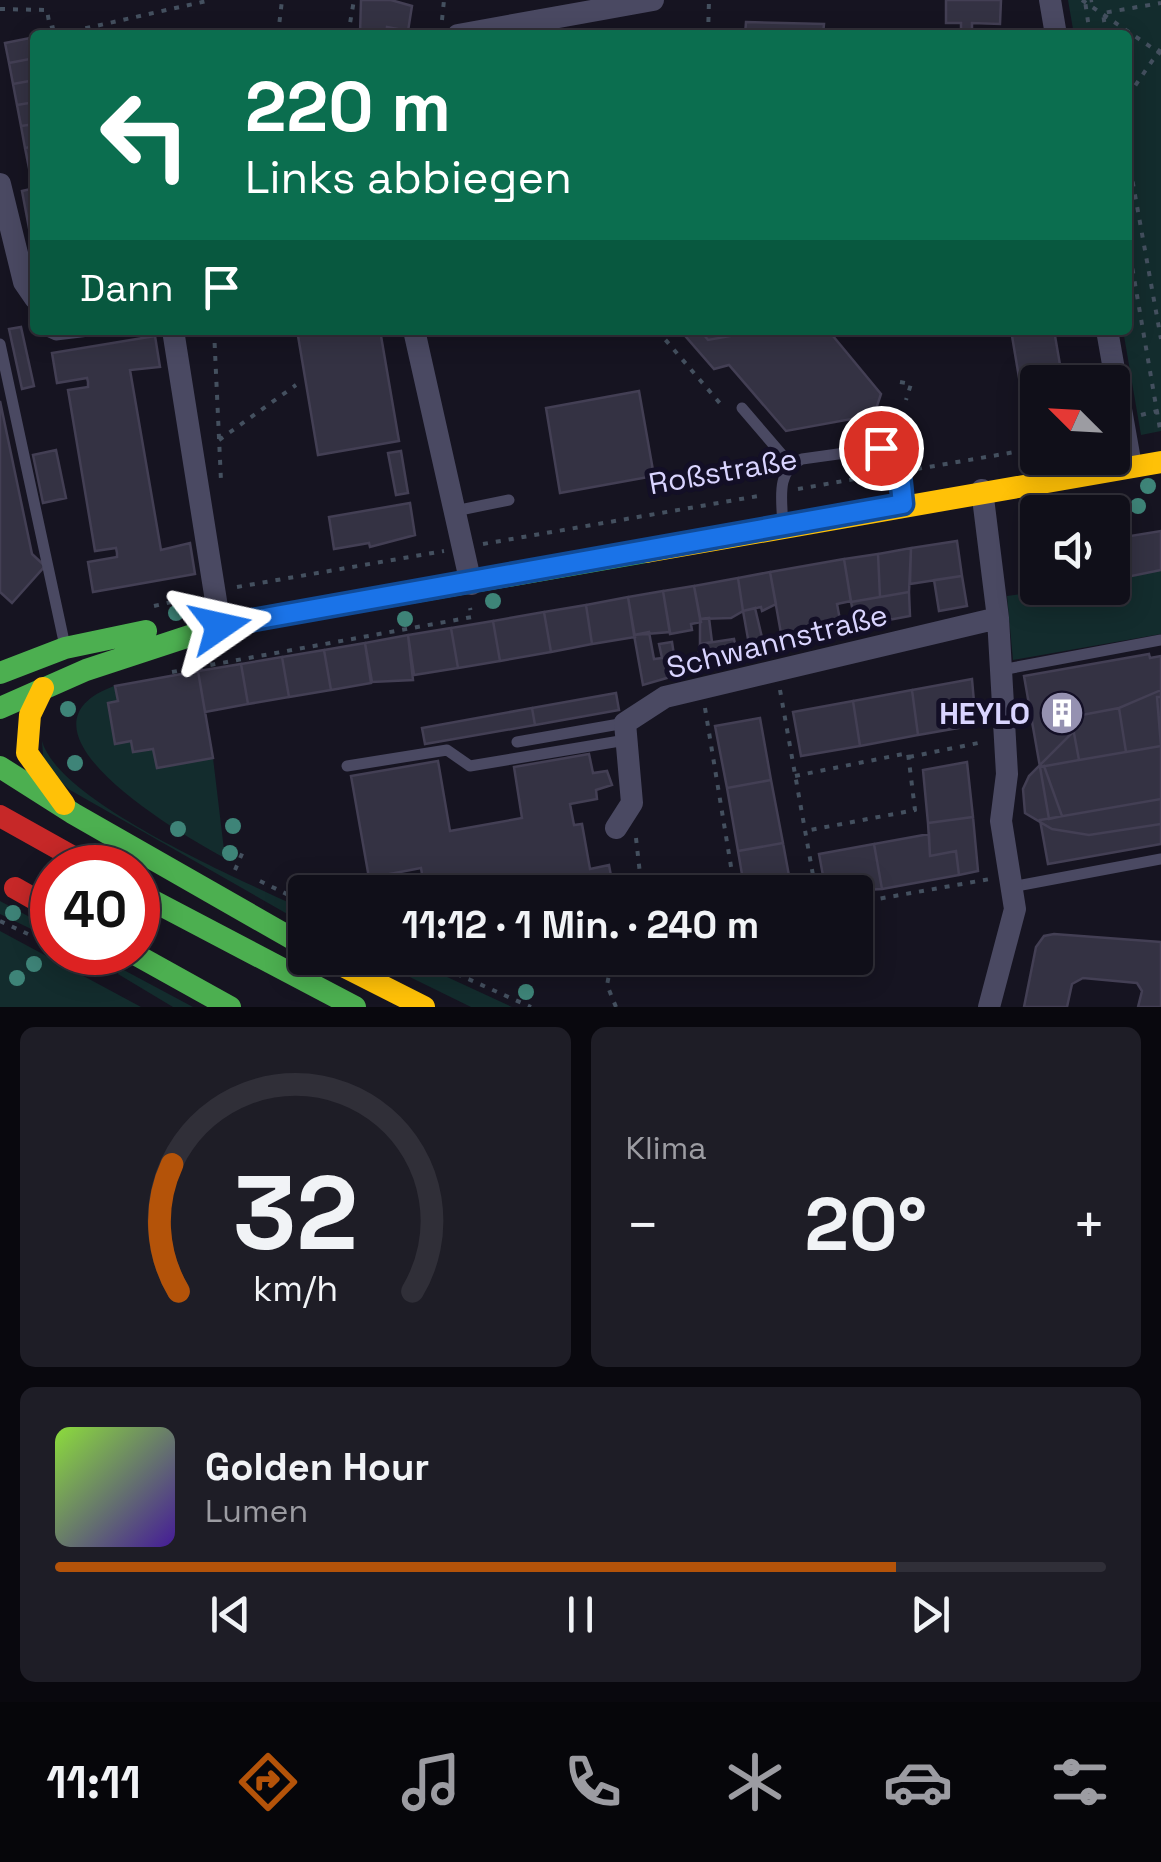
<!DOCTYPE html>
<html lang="de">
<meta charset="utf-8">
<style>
:root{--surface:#100f19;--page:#1e1d26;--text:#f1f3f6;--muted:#9c9ca2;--line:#302f38;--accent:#b45309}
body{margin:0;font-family:"Space Grotesk",sans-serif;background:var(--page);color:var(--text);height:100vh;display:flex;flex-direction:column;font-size:38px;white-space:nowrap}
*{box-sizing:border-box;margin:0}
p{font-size:32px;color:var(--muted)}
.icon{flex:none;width:55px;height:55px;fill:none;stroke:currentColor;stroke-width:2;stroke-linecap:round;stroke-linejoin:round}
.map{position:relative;height:1007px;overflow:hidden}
.panel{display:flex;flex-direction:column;gap:20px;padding:20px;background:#09080e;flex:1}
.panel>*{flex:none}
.guide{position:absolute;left:30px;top:30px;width:1102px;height:305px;border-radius:10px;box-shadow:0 5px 25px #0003,0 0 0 2px var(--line);background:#0b6e4f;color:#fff;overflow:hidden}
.needle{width:65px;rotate:294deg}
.fabs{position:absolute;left:1020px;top:365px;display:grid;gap:20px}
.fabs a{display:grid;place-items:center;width:110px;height:110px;border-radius:10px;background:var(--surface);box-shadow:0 5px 25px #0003,0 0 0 2px var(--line);font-size:50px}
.speed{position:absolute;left:30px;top:845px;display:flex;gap:20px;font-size:50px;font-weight:700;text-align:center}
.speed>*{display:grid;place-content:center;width:130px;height:130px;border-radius:50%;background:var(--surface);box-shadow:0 5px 25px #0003,0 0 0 2px var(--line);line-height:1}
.speed .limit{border:15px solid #d22;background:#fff;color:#111}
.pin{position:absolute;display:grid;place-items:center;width:85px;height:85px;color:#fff;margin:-42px;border:5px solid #fff;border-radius:50%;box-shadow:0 2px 10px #0007}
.me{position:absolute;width:110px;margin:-55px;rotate:79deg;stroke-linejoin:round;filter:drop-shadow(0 0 8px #0008)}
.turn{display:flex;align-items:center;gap:35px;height:210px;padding:0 50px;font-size:45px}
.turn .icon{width:130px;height:130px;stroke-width:2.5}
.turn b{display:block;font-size:70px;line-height:85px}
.then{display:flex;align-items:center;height:95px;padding:0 50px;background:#0003;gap:20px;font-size:38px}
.big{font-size:75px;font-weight:600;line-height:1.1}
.panel .tile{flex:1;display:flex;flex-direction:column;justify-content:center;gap:15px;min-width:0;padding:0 35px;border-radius:15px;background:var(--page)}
.panel .dial{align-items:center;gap:0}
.dial svg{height:260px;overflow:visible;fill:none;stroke:var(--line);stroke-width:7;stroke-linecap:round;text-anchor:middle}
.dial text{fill:var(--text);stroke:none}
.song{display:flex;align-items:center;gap:30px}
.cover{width:120px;height:120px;border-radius:15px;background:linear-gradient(135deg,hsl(90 70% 55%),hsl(260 70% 35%))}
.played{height:10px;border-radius:5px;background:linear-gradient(90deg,var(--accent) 80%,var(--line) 80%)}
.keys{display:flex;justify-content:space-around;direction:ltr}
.heat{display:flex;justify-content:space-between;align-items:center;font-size:55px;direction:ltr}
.panel .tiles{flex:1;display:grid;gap:20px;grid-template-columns:1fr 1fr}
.tile:last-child{grid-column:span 2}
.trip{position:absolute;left:288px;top:875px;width:585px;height:100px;border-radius:10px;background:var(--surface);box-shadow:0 5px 25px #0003,0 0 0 2px var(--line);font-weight:600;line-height:100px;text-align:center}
.dock{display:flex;height:160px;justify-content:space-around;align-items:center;background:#06060a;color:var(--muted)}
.dock .icon{width:70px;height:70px}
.dock .current{color:var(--accent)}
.dock b{font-size:45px;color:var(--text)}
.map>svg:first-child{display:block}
.green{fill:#132c2d}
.building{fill:#343243;stroke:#433f54;stroke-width:2.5}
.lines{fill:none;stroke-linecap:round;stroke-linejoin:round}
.path{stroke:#44505f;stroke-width:4;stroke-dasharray:5 8;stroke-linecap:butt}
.lane{stroke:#4a4962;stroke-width:11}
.street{stroke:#4a4962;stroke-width:22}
.fast{stroke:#4caf50;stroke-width:22}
.slow{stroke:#ffc107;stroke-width:22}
.jam{stroke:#c62828;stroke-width:22}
.tree{fill:#3e8478}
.route-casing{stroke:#114b97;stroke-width:25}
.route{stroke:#1a73e8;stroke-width:18}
.labels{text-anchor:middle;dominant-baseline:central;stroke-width:10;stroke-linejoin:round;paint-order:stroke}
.street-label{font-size:30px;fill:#d9d4ff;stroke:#130f26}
.poi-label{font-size:30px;font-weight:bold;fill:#d9d4ff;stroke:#130f26;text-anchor:end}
</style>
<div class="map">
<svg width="1161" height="1007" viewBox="0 0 1161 1007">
<rect width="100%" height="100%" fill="#161421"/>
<path class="green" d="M 1068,0 L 1161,0 L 1161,431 L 1141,435 L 1123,330 L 1128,330 L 1128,35 L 1074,35 Z
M 1161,570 L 1161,634 L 1013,660 L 1007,596 L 1062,588 L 1112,588 L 1113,581 Z
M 114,686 L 118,701 L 108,703 L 115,744 L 131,741 L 133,752 L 153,749 L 157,768 L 213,758 L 225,858 C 176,832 0,728 114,686 Z
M 42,741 C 59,803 246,882 305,910 L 305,924 L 70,790 L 44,768 Z
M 0,901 L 52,929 L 52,939 L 0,914 Z
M 0,931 L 141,1007 L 0,1007 Z
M 371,958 L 406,958 L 512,1007 L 471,1007 Z
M 120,968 L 193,1007 L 173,1007 L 118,974 Z"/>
<path class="building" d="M 361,0 L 391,0 L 412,6 L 408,31 L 387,27 L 386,35 L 360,35 Z
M 946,0 L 1001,0 L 1000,24 L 972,23 L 972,30 L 961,29 L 961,23 L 946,23 Z
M 746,22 L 824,24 L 823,35 L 745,35 Z
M 35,37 L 35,58 L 9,63 L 5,43 Z
M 35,58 L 35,80 L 13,84 L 9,63 Z
M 35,80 L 35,102 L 17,105 L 13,84 Z
M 35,102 L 35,124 L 21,126 L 17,105 Z
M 35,124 L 35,146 L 25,148 L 21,126 Z
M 35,146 L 35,167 L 29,168 L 25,148 Z
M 35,167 L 35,188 L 32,189 L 29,168 Z
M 35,188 L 35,260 L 22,191 Z
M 21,327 L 34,386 L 22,389 L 9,329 Z
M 297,330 L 380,330 L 399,441 L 318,455 Z
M 680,330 L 700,330 L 708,340 L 764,330 L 828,330 L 881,394 L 874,415 L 786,431 L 729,365 L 714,369 Z
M 700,330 L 764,330 L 708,340 Z
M 1011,330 L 1054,330 L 1063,382 L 1038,382 L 1038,442 L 1030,443 Z
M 155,336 L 160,367 L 130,370 L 161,550 L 190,543 L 195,574 L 93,592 L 88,562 L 117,557 L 117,553 L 116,548 L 95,551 L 68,390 L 88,387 L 88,382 L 87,378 L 57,383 L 52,353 Z
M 639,391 L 654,476 L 560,493 L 546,408 Z
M 0,401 L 32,554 L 45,566 L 12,603 L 0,592 Z
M 56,450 L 66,498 L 43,503 L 33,455 Z
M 401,451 L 408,493 L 396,495 L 388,453 Z
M 410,503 L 415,535 L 370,547 L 369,543 L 334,549 L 329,517 Z
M 1161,531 L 1161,570 L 1112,580 L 1112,539 Z
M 957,541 L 962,576 L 910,584 L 911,548 Z
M 911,548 L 909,592 L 880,597 L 878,554 Z
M 878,554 L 880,597 L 851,602 L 844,559 Z
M 844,559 L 851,601 L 837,604 L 841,625 L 782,639 L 770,572 Z
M 770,572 L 776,604 L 762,611 L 761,607 L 743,611 L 738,578 Z
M 962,576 L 967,606 L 939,611 L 934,580 Z
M 738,578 L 743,611 L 731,618 L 700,619 L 694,586 Z
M 694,586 L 701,622 L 691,624 L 692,630 L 670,634 L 663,591 Z
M 663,591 L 670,632 L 634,635 L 628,597 Z
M 909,592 L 910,616 L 856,626 L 851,602 Z
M 628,597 L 635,637 L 592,644 L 586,605 Z
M 586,605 L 592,644 L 551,652 L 544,612 Z
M 755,608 L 764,646 L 750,650 L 743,611 Z
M 544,612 L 551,652 L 500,661 L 493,621 Z
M 709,618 L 712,642 L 700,644 L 700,619 Z
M 493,621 L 500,661 L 458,668 L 451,628 Z
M 451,628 L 458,668 L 414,675 L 408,635 Z
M 649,632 L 654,659 L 662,658 L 659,644 L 672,642 L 677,675 L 643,685 L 634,635 Z
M 408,635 L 413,680 L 372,682 L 365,643 Z
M 734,639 L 737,654 L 697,668 L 700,644 Z
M 365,643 L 371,683 L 331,690 L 324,650 Z
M 324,650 L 331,690 L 289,697 L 282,657 Z
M 1149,654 L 1150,658 L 1161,656 L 1161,697 L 1157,697 L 1161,746 L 1126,752 L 1119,708 L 1071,717 L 1079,760 L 1040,767 L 1024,676 Z
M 282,657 L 289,697 L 248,704 L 241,664 Z
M 241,664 L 248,704 L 205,712 L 198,671 Z
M 198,671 L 213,758 L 157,768 L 153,749 L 133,752 L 131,741 L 115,744 L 108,703 L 118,701 L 115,686 Z
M 972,679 L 976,725 L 918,735 L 912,690 Z
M 912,690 L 918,735 L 860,746 L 853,701 Z
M 1161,690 L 1161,824 L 1089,835 L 1052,829 L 1025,813 L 1023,789 L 1029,776 L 1074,731 L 1071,717 L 1119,708 Z
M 616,693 L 619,710 L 535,725 L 532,708 Z
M 853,701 L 860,746 L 801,756 L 793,712 Z
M 532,708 L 535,725 L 425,744 L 422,728 Z
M 1119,708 L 1126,752 L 1079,760 L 1071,717 Z
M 760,718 L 771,780 L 727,788 L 715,726 Z
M 589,754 L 593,773 L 607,771 L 612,785 L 596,790 L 597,799 L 570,804 L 574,825 L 582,824 L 590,869 L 609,865 L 614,892 L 455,892 L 454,886 L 425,892 L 421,868 L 369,878 L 351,776 L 438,761 L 450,831 L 522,818 L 514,767 Z
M 967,762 L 973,817 L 928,823 L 923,770 Z
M 1044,766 L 1062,816 L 1049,819 L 1040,767 Z
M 771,780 L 783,843 L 738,851 L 727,788 Z
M 1161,799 L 1161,844 L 1048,864 L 1040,820 Z
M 973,817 L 978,871 L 959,875 L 956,851 L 930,856 L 928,823 Z
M 929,834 L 930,856 L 956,851 L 959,875 L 882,889 L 874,844 Z
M 783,843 L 792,892 L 745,892 L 738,851 Z
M 874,844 L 882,889 L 826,892 L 819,854 Z
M 1054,934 L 1161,942 L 1161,1007 L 1138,1007 L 1142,991 L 1137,983 L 1083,978 L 1072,984 L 1067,1007 L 1024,1007 L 1036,947 L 1044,936 Z
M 539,958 L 600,958 L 541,968 Z"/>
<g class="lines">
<path class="path" d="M 1082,0 L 1161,54
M 0,9 L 47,10 L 50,28 L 59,26 L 61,35
M 442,20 L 444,0
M 60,34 L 211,0
M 278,35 L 282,0
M 348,35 L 354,0
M 708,35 L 709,0
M 1090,35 L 1085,1 L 1093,0
M 1106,35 L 1103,13 L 1161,3
M 1128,96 L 1161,48
M 1128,156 L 1161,339
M 1128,243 L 1161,435
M 214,330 L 221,481
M 657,330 L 724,408
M 900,382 L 911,384 L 906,400
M 1063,382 L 1093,377
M 1141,415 L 1161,410
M 219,440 L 296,385
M 917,469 L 1038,448
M 798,489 L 883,474
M 1093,512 L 1099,500
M 483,544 L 764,495
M 237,587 L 444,551
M 174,604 L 194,605
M 154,606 L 194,597
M 172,672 L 472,617 L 470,608
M 780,690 L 816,892
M 705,708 L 735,891
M 909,757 L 983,742
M 795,776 L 908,753 L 915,810 L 805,831
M 636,838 L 642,892
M 235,870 L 244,849
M 260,881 L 305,903
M 855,903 L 990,879
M 0,921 L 28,934
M 41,940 L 52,946
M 66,952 L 110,977
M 421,958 L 531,1007
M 616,1007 L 607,985 L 609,975 L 641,958"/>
<path class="lane" d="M 45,330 L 56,335 L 97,330
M 0,344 L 65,646
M 742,408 L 790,464
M 455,511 L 509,500
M 783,526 C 782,500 775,471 802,459 L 881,448 L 899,466 L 903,504
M 1001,670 L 1161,640
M 517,742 L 625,723
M 347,766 L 447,750 L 470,766 L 626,740
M 1011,887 L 1161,859"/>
<path class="street" d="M 1050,0 L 1056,35
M 458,35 L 653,0
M 0,184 L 24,282 L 35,298
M 173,330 L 220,626
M 414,330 L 471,584
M 1107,330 L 1131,466
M 982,490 L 998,618 L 1007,774 L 1001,821 L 1015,909 L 989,1007
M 616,828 L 632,803 L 625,723 L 665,697 L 998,618"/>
<path class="fast" d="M 0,673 L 65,648 L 146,631
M 0,708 L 86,670 L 220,626 L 646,552
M 0,767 L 74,814
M 74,814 L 305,946
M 138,893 L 355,1007
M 131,952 L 230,1007"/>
<path class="slow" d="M 646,552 L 1161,462
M 43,688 L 30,715 L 27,753 L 64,804
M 327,958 L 424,1007"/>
<path class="jam" d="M 0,816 L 93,868
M 15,888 L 52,909"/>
</g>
<g class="tree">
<circle cx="1148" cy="486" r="8"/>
<circle cx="1044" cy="504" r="8"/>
<circle cx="1138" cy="506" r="8"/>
<circle cx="493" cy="601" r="8"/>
<circle cx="176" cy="613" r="8"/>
<circle cx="405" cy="619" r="8"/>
<circle cx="68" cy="709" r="8"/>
<circle cx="75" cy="763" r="8"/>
<circle cx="233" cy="826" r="8"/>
<circle cx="178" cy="829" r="8"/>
<circle cx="230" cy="853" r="8"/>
<circle cx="13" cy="913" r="8"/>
<circle cx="34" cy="964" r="8"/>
<circle cx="17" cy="978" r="8"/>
<circle cx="526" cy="992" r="8"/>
</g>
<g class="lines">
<g class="route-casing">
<path id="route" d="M 220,626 L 903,504 L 899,466 L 881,448"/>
</g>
<use href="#route" class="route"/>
</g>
<defs>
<g id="building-disc" transform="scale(2.25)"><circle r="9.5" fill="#9591b1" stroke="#130f26"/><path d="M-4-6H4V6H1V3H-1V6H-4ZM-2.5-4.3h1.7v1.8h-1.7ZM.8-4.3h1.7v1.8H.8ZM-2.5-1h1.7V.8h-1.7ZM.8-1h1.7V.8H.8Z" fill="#fff"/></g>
</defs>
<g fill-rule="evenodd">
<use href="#building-disc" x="1062" y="713"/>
</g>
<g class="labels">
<g class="street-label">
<text transform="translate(723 471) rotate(-10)">Roßstraße</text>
<text transform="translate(777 641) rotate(-14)">Schwannstraße</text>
</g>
<g class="poi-label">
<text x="1030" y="713">HEYLO</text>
</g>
</g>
</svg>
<div class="fabs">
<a><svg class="needle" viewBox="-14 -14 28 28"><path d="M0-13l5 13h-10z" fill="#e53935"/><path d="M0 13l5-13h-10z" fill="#9c9ca2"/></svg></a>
<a><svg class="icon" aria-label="sound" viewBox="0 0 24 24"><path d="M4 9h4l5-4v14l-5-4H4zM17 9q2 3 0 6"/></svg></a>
</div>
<div class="speed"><div class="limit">40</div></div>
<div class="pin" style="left:881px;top:448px;background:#d93025"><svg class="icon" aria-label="arrive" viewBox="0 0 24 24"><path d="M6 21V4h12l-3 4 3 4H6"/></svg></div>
<svg class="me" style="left:220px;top:626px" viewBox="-20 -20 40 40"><path d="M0-17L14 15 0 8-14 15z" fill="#1a73e8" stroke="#fff" stroke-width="4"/></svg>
<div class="trip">11:12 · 1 Min. · 240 m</div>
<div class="guide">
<div class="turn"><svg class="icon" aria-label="left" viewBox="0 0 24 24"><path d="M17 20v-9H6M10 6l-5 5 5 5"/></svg><div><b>220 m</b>Links abbiegen</div></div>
<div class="then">Dann<svg class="icon" aria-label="arrive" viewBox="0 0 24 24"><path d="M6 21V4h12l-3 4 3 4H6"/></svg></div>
</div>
</div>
<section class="panel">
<div class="tiles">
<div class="tile dial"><svg viewBox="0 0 100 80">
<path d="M14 69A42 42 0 1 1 86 69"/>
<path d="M14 69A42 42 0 0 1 12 30" stroke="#b45309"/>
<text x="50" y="56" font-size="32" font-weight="700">32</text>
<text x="50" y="72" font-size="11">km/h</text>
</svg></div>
<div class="tile"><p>Klima</p>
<div class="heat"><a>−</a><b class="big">20°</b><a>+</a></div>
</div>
<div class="tile">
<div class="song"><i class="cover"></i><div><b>Golden Hour</b><p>Lumen</p></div></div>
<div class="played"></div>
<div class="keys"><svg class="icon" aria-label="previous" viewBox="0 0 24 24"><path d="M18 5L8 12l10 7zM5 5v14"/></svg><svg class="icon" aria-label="pause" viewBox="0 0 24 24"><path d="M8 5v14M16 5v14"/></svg><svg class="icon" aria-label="next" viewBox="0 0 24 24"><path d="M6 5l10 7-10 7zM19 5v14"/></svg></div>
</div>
</div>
</section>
<nav class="dock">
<b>11:11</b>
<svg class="icon current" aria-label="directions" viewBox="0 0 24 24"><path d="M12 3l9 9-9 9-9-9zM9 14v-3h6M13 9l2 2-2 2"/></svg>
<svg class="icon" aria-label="music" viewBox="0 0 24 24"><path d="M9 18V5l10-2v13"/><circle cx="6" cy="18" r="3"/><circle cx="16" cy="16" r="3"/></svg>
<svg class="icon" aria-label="phone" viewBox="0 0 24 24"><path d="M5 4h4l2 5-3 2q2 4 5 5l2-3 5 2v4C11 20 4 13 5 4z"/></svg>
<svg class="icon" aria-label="climate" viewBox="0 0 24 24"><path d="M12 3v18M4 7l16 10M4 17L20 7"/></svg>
<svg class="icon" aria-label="car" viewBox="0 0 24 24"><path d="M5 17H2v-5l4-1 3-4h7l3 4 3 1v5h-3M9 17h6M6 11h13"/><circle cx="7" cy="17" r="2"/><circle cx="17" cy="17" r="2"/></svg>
<svg class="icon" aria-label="filters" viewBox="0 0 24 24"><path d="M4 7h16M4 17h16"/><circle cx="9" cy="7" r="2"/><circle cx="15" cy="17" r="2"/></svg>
</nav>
